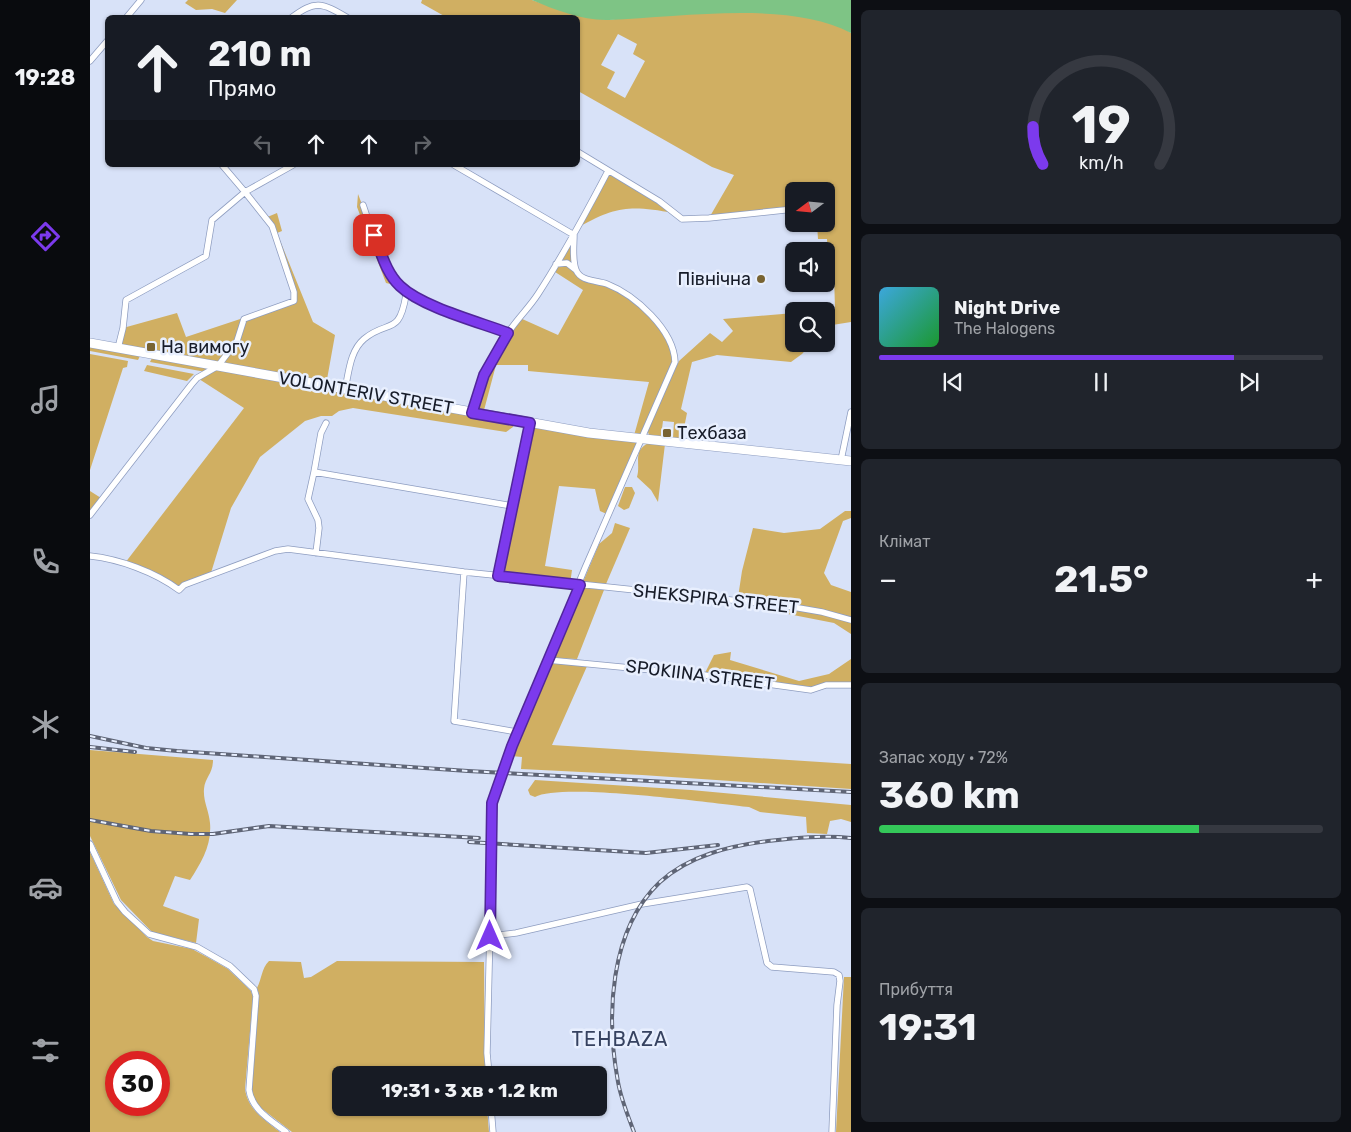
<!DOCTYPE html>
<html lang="uk">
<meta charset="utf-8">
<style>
:root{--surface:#171b24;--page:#20242c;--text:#f1f3f6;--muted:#9ea1a6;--line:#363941;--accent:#7c3aed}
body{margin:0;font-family:Rubik,sans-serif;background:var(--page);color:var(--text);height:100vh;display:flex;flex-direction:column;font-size:19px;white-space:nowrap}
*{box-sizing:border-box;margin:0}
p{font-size:16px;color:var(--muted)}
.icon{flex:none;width:28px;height:28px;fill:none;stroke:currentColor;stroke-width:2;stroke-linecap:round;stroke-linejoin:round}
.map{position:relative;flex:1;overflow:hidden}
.sheet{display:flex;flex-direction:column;gap:10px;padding:10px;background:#0d0f14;width:500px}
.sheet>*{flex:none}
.guide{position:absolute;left:15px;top:15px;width:475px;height:152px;border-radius:8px;box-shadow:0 1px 4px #0004;background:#171b24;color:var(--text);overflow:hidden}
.needle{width:32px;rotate:254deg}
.fabs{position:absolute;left:695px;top:182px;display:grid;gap:10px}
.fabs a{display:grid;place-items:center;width:50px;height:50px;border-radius:8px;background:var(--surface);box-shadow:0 1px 4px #0004;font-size:25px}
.speed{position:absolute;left:15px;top:1051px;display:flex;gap:10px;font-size:25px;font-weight:700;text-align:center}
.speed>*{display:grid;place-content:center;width:65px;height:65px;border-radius:50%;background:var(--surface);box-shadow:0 1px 4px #0004;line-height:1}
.speed .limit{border:8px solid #d22;background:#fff;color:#111}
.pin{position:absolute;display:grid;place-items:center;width:42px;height:42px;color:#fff;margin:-21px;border-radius:10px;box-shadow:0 2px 8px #0006}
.me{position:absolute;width:55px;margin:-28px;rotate:0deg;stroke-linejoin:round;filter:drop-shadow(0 0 4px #0008)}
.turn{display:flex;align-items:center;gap:18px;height:105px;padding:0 20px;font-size:22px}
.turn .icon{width:65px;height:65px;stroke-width:2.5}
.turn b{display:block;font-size:35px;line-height:42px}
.lanes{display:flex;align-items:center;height:48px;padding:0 20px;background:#0003;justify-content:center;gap:25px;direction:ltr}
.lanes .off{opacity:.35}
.big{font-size:38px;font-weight:700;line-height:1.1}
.sheet .widget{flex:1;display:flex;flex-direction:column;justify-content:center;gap:8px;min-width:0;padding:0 18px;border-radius:8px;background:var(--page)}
.sheet .dial{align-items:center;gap:0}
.dial svg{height:130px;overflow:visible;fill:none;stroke:var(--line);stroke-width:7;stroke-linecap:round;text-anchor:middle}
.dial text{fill:var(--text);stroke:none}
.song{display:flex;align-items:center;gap:15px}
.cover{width:60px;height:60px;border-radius:8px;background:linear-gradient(135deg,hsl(200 70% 55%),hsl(130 70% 35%))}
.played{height:5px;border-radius:2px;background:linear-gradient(90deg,var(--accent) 80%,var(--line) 80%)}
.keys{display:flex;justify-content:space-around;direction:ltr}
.heat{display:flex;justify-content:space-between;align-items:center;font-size:28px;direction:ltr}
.charge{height:8px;border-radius:4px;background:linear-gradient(90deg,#34c759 72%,var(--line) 0)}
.trip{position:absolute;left:242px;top:1066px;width:275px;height:50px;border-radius:8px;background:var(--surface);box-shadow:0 1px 4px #0004;font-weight:700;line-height:50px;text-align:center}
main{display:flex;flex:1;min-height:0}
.tabs{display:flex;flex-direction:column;width:90px;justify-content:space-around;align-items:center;background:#090b0e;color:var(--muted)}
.tabs .icon{width:35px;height:35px}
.tabs .active{color:var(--accent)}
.tabs b{font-size:22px;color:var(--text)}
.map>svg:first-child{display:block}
.green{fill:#d0af62;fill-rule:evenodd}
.water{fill:#7ec485}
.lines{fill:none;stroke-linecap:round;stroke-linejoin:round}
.street-casing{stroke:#8e9dc0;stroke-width:7}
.secondary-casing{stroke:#8e9dc0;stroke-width:10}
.street{stroke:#fff;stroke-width:5.5}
.secondary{stroke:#fff;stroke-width:9}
.rail-casing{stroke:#5f6576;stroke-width:4}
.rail{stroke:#e8effe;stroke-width:2;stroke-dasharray:5.5;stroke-linecap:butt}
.route-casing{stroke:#51269a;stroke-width:12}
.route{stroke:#7c3aed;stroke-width:9}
.poi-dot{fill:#786332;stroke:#e8effe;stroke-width:2}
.labels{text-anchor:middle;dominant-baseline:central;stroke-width:5;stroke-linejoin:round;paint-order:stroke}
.poi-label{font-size:18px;fill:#171c29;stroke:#e8effe;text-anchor:start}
.street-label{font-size:18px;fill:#171c29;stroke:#e8effe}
.quarter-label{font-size:20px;letter-spacing:1px;fill:#364260;stroke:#e8effe}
</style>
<main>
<nav class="tabs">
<b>19:28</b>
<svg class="icon active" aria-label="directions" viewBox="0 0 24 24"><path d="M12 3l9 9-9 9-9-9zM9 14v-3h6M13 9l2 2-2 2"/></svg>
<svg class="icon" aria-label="music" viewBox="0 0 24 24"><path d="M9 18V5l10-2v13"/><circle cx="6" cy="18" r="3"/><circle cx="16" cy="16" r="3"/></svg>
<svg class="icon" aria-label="phone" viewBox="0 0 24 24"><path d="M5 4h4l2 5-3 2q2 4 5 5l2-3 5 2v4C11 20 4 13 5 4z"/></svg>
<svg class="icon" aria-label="climate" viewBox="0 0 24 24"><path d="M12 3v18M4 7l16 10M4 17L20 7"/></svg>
<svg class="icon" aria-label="car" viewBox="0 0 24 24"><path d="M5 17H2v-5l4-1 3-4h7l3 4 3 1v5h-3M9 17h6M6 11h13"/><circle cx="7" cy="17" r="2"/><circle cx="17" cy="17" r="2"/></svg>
<svg class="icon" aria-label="filters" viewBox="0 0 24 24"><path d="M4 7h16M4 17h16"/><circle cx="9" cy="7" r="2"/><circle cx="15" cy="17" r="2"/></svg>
</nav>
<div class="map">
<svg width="761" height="1132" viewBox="0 0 761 1132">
<rect width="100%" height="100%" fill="#d8e2f8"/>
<path class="green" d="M 98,0 L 147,0 L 135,13 L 122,9 L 106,10 L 95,3 Z
M 332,0 L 442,0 L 474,11 L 518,20 L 578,12 L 665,6 L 713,10 L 734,15 L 761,33 L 761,322 L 736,326 L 736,311 L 723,311 L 745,309 L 744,274 L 739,273 L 737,239 L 728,239 L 727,224 L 736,224 L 736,191 L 704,191 L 704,209 L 619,218 L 644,175 L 622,167 L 488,91 L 488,18 L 356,17 L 331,3 ZM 528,34 L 547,44 L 543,54 L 555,61 L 535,98 L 517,88 L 525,72 L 511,65 Z
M 518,171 L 584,213 C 542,206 528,205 489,227 Z
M 268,194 L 296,266 L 309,286 L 296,283 L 267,207 Z
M 187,213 L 192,231 L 187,233 L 223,322 L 245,335 L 236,385 L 382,413 L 394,375 L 430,318 L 468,335 L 493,290 L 462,270 L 484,235 L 486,270 L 490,276 L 517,284 L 540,298 L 576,332 L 585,362 L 519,515 L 510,511 L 505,489 L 469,486 L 455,566 L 482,570 L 480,584 L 408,576 L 440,423 L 543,439 L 559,382 L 438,371 L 438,365 L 406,365 L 393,414 L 425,422 L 423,427 L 416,432 L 263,408 L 249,411 L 242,416 L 231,416 L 215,421 L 170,457 L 141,508 L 120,576 L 89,590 L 35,563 L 154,408 L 109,379 L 128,367 L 28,348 L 33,328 L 87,313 L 96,337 L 204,301 L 182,226 L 175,218 Z
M 704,313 L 704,344 L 721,344 L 712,354 L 701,362 L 627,355 L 602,362 L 591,409 L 597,413 L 592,438 L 583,438 L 584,422 L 573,421 L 571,436 L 559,435 L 557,429 L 589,361 L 620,333 L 632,342 L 643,331 L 633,319 Z
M 0,344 L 50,356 L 48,360 L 0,351 Z
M 0,354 L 38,361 L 37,367 L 33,368 L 0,470 Z
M 62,358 L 116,365 L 119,369 L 116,372 L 60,362 Z
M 57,365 L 104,374 L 97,381 L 54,371 Z
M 559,443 L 575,444 L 568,502 L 561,490 L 547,477 C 551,464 542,450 559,443 Z
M 535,487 L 542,487 L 545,493 L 539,508 L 534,510 L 528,506 Z
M 0,491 L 11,498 L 0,511 Z
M 755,511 L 761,511 L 761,518 L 753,521 L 734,573 L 741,585 L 761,592 L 761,634 L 744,623 L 698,614 L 692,609 L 647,604 L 652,571 L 663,528 L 694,533 L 730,529 Z
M 525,523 L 540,528 L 516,584 L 493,582 L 509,544 L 522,533 Z
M 492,587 L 514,590 L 487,659 L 461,658 Z
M 641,652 L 640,660 L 709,681 L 739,674 L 761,659 L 761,682 L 736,683 L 722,687 L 615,673 L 624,655 Z
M 459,662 L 498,664 L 462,745 L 761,764 L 761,789 L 552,775 L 431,769 L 432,757 L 421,756 Z
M 0,750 L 123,760 C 123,774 115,777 114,789 C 113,801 119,811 120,823 C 122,845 111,863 100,880 L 85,876 L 73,906 L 109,919 L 106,943 L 62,932 L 31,900 L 0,836 Z
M 445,780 L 601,790 L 761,805 L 761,822 L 751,819 L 740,821 L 737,834 L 717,833 L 716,817 L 670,812 L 659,807 C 622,803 471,782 445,797 L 440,795 L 438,790 Z
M 0,852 L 24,904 L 57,937 L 63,941 L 102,949 L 117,957 L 138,969 L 161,991 L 163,997 L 155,1089 C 158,1110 174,1119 190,1132 L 0,1132 ZM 26,1062 L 69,1062 L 69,1105 L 26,1105 Z
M 179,961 L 211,962 L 214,978 L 221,977 L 247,961 L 394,962 L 395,1075 L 251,1075 L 251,1108 L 397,1108 L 399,1132 L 202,1132 L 171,1108 L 164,1099 L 162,1089 L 169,995 L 167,988 C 172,979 171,969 179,961 Z
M 754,977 L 761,977 L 761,1132 L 746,1132 Z"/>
<path class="water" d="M 442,0 L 761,0 L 761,33 C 699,0 592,17 519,20 C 494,21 465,10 442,0 Z"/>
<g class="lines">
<g class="street-casing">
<path id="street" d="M 36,18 L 51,0
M 201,18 C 225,0 231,2 258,18
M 0,61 L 18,40
M 488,152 L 569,201 L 592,219 L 619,218 L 704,209
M 364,165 L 484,235 C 484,245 482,260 486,270 C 491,282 507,280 517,284 C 545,295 584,330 585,362 L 495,568 L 417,757 L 403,803 L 397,1053 L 399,1075
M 273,205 C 282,230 289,266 309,286 C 331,307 389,322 418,333
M 466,264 L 477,263 L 486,270
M 28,348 L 33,328 L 36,300 L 116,256 L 122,220 L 155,192 L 132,165
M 255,389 C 259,372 260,351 274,339 C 298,319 309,337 316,295 L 312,289
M 383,413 C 390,384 404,359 418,333 C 427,319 439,308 448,294 C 474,254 496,213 518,171
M 751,460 L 761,412
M 224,472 L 231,433 L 236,423
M 0,515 L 101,385 L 107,378 L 128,366 L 147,341 L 154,319 L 204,301 L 204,292 L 182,226 L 155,192 L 203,165
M 226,553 L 229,528 L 228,520 L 218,499 L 224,472 L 422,506
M 0,556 C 29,559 65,572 89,590 L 94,585 L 185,551 L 198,549 L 374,572 L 697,606 L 732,612 L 761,620
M 374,572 L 364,721 L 427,732
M 408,576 L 440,423
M 458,660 L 614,675 L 721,690 L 736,685 L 761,685
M 0,844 L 27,902 L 35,912 L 59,934 L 107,947 L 140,966 L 164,989 L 166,996 L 159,1090 C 162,1110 181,1120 196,1132
M 400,936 L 426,933 L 552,904 L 657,887 L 660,889 L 677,963 L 682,967 L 744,972 L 749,975 L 750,981 L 747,1005 L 742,1132
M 401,1108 L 403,1132"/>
</g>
<g class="secondary-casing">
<path id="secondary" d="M 0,343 L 499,433 L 761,461"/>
</g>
<use href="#street" class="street"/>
<use href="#secondary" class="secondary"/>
<g class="rail-casing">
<path id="rail" d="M 0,736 L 56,748 L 87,751 L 378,771 L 761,792
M 0,747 L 45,752
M 0,820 L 61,831 L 101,834 L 123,834 L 179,826 L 389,838
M 379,842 L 556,853 L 628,845
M 544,1132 C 538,1116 531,1099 528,1082 C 516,1017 519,930 570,882 C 600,855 640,846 678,841 C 705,838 734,835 761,838"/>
</g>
<use href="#rail" class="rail"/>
</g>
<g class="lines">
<g class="route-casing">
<path id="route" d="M 284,235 C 291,252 296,273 310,286 C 332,307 389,322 418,333 L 394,375 L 382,413 L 440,423 L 408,576 L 490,585 L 422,746 L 402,803 L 400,936"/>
</g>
<use href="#route" class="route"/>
</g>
<g class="poi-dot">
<circle cx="671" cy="279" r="5"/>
<rect x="56" y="342" width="10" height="10" rx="2.5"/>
<rect x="572" y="428" width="10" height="10" rx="2.5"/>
</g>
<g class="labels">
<g class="poi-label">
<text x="661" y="279" text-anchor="end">Північна</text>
<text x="71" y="347">На вимогу</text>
<text x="587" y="433">Техбаза</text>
</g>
<g class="street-label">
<text transform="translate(276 393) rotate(10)">VOLONTERIV STREET</text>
<text transform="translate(626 599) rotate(6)">SHEKSPIRA STREET</text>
<text transform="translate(610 675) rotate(7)">SPOKIINA STREET</text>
</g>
<g class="quarter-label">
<text x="530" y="1039">TEHBAZA</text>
</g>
</g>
</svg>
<div class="fabs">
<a><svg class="needle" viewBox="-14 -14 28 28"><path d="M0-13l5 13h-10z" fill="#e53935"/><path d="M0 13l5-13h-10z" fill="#9ea1a6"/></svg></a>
<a><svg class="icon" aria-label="sound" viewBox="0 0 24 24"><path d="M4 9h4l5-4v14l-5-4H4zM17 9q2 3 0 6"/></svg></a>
<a><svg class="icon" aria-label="search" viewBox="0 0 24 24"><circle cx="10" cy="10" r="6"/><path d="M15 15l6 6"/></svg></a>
</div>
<div class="speed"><div class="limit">30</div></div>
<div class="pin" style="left:284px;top:235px;background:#d93025"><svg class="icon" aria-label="arrive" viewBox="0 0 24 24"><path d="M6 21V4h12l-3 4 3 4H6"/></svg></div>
<svg class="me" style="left:400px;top:936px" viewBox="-20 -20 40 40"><path d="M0-17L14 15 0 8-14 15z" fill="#7c3aed" stroke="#fff" stroke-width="4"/></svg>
<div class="trip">19:31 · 3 хв · 1.2 km</div>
<div class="guide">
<div class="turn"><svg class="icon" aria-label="ahead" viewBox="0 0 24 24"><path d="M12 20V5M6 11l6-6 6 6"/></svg><div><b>210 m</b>Прямо</div></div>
<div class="lanes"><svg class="icon off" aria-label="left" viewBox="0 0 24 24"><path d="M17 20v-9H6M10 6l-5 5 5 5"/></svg><svg class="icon" aria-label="ahead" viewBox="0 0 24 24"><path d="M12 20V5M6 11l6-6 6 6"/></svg><svg class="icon" aria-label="ahead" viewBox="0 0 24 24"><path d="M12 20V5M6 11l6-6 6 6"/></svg><svg class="icon off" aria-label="right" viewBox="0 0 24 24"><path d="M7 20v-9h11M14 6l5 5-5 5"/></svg></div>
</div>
</div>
<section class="sheet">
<div class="widget dial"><svg viewBox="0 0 100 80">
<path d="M14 69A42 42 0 1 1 86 69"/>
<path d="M14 69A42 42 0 0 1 8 46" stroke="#7c3aed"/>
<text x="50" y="56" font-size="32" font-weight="700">19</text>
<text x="50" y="72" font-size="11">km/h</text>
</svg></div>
<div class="widget">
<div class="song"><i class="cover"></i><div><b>Night Drive</b><p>The Halogens</p></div></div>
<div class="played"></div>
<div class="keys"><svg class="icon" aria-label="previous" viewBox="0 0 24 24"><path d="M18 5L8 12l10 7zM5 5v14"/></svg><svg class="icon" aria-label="pause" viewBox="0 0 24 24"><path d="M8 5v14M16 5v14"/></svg><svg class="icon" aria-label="next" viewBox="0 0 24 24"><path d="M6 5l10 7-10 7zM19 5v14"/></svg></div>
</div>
<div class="widget"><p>Клімат</p>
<div class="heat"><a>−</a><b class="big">21.5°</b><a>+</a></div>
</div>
<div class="widget"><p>Запас ходу · 72%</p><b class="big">360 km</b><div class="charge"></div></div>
<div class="widget"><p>Прибуття</p><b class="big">19:31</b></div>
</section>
</main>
